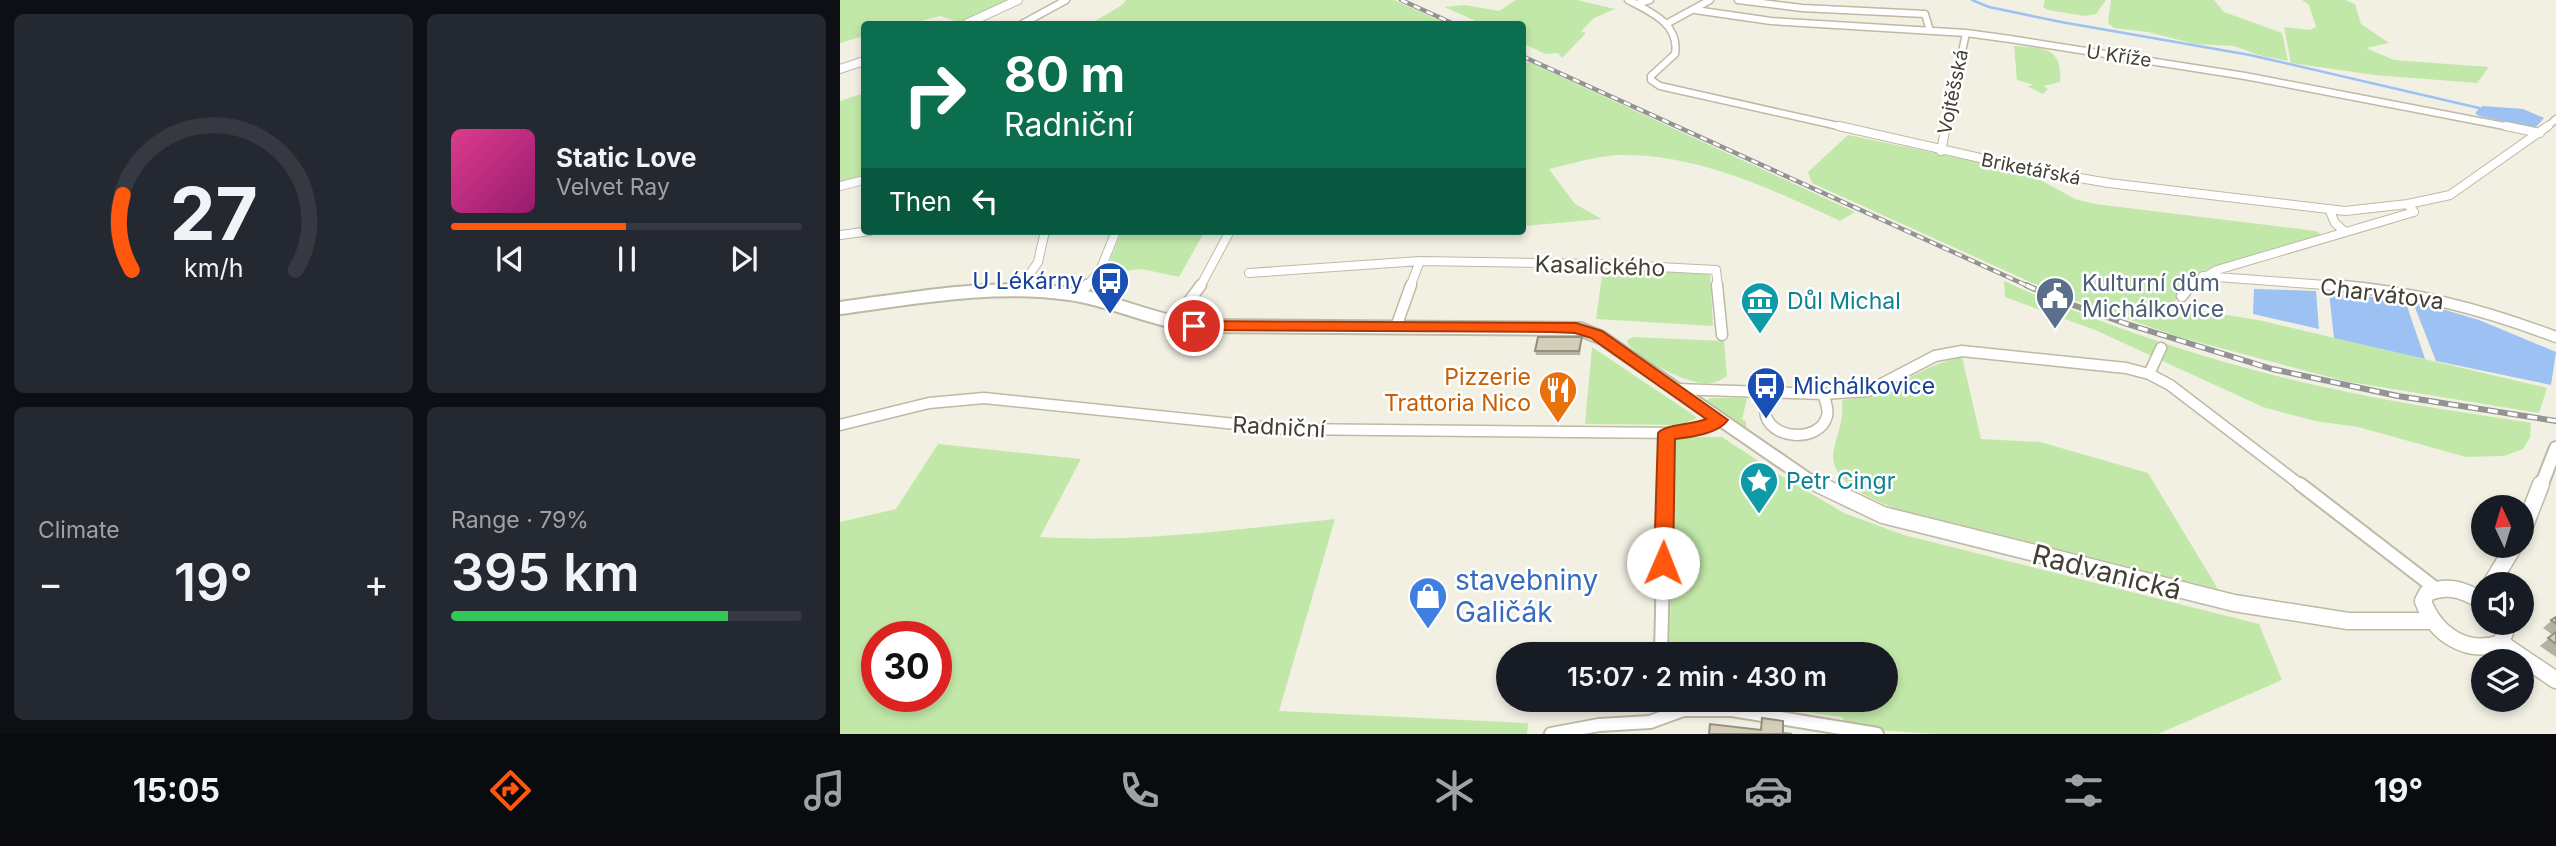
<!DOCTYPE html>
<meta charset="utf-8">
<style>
:root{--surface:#171b24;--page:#242831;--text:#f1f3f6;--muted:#9ea1a6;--line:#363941;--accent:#ff570d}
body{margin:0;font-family:Inter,sans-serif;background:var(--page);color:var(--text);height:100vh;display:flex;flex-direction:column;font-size:26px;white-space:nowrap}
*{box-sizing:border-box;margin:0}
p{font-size:23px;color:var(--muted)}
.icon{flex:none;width:38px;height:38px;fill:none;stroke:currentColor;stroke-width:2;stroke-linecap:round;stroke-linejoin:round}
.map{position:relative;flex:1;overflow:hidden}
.drawer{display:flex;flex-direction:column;gap:14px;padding:14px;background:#0d0f14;width:840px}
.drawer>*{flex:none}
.hud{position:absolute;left:21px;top:21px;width:665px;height:214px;border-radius:7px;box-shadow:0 4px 10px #0003;background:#0b6e4f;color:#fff;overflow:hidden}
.needle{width:46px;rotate:356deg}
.tools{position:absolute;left:1631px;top:495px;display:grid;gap:14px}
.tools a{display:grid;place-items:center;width:63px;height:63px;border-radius:50%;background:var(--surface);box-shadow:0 4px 10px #0003;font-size:35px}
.speed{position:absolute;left:21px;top:621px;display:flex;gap:14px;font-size:35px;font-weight:700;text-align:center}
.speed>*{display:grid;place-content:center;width:91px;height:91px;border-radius:50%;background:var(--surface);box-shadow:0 4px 10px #0003;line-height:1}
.speed .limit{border:10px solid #d22;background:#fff;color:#111}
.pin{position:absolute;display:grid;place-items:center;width:60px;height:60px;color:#fff;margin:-30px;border:4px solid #fff;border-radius:50%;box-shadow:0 2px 7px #0007}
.me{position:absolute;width:77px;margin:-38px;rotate:1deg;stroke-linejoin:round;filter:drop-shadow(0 0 5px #0008)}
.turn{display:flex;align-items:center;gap:24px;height:147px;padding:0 28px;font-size:32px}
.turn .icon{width:91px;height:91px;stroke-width:2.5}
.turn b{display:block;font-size:49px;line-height:60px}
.then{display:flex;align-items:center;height:66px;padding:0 28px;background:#0003;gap:14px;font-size:26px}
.big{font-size:52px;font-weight:600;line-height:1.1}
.drawer .card{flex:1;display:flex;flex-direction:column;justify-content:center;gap:10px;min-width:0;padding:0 24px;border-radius:10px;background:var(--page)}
.drawer .dial{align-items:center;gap:0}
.dial svg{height:182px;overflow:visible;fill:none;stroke:var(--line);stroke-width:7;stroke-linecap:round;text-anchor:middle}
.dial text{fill:var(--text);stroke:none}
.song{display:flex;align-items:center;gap:21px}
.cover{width:84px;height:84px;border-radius:10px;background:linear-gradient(135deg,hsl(330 70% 55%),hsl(320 70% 35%))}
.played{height:7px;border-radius:4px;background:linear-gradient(90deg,var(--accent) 50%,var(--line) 50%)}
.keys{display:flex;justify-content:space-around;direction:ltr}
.heat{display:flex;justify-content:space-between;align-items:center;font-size:38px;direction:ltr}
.charge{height:10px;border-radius:5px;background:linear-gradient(90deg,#34c759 79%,var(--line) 0)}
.drawer .tiles{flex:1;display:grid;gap:14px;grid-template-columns:repeat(2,1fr)}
.trip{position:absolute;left:656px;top:642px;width:402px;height:70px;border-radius:35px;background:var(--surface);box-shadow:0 4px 10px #0003;font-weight:600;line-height:70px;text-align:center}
.tabs{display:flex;height:112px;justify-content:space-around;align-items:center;background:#090b0e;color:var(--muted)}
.tabs .icon{width:49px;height:49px}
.tabs .selected{color:var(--accent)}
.tabs b{font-size:32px;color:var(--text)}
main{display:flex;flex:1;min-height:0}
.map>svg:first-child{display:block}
.green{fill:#c2e8a9;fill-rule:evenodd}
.water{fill:#9cc1f2}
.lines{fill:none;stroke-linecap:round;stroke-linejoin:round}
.stream{stroke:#9cc1f2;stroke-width:2.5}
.minor-far3-casing{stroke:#beb9a5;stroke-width:9}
.minor-far2-casing{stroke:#beb9a5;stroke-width:10}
.minor-far1-casing{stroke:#beb9a5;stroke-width:13}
.minor-casing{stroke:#beb9a5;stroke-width:16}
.tertiary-far2-casing{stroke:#beb9a5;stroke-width:10}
.tertiary-far1-casing{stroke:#beb9a5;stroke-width:16}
.tertiary-casing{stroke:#beb9a5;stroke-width:19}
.minor-far3{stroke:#fff;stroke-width:6}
.minor-far2{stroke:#fff;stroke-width:8}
.minor-far1{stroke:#fff;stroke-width:10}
.minor{stroke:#fff;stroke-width:12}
.tertiary-far2{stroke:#fff;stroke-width:8}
.tertiary-far1{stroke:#fff;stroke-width:12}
.tertiary{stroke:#fff;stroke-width:16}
.rail-far1-casing{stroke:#939393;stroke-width:4.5}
.rail-casing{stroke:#939393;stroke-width:6}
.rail-far1{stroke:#fff;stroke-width:2.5;stroke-dasharray:7;stroke-linecap:butt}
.rail{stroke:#fff;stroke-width:3.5;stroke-dasharray:10;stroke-linecap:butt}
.wall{fill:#b6b09e}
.building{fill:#d4cdb8;stroke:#949081;stroke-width:2}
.route{fill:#ff570d;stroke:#a63908;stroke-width:2}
.labels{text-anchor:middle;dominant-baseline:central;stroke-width:5;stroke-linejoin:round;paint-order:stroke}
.far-street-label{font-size:19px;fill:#444033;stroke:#fff}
.street-label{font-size:23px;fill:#444033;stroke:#fff}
.transit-label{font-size:23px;fill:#164399;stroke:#fff;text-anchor:end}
.service-label{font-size:23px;fill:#4e5e75;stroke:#fff;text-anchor:start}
.culture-label{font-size:23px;fill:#0d838f;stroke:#fff;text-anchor:start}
.food-label{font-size:23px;fill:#c56008;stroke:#fff;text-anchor:end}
.near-street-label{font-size:28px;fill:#444033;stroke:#fff}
.near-shop-label{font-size:28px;fill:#366cbe;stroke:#fff;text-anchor:start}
</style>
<main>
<section class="drawer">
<div class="tiles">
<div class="card dial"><svg viewBox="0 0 100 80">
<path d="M14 69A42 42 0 1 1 86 69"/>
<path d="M14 69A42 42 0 0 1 10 36" stroke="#ff570d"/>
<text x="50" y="56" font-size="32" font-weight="700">27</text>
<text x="50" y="72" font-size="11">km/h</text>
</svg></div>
<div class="card">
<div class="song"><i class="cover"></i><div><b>Static Love</b><p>Velvet Ray</p></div></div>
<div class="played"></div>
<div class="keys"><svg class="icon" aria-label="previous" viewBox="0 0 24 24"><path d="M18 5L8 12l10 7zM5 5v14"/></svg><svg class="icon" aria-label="pause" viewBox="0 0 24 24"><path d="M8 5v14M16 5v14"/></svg><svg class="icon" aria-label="next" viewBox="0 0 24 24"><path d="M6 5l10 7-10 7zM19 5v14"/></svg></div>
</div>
<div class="card"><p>Climate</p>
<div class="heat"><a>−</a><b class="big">19°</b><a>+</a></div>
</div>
<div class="card"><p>Range · 79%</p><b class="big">395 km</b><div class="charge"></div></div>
</div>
</section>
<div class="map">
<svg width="1716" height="734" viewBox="0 0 1716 734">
<rect width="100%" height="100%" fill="#f2f0e3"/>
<path class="green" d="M 0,0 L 169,0 L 121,23 L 100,16 L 69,24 L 24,24 L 24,36 L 0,43 Z
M 286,0 L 554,0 L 607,24 L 250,24 L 282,5 Z
M 676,0 L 737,0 L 775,9 L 754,18 L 741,31 L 746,33 L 722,58 L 718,53 L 705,54 L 683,43 L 682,24 L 643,24 L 604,7 L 625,5 L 659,11 Z
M 1205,0 L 1266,0 L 1256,14 L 1245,16 L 1208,10 L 1203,7 Z
M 1271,0 L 1374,0 L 1384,12 L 1442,33 L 1448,61 L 1422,56 L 1394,46 L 1355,44 L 1308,32 L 1274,28 L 1268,23 Z
M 1462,0 L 1505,0 L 1515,4 L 1521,24 L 1549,43 L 1526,48 L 1554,60 L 1649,67 L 1637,83 L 1534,75 L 1451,63 L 1444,27 L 1470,30 L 1476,27 L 1469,5 Z
M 1174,46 C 1200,48 1223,45 1220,82 L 1203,86 L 1208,89 L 1203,94 L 1187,86 L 1194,85 L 1177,80 Z
M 689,62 L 1015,212 L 1000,221 C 931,189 857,153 778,155 C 757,156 731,164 709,169 L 735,204 L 762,219 L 683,226 L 682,65 Z
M 24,93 L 24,178 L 0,184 L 0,101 Z
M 1008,135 L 1186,172 L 1235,199 L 1255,204 L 1476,231 L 1482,235 L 1366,270 L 1351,278 L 1327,312 L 1342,317 L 1343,308 L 1418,320 L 1707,388 L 1699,413 L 1504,381 L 1339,337 L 1219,295 L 972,183 L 968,172 Z
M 282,231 L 365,231 L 339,277 L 302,269 L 265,273 Z
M 763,267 L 870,273 L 873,326 L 756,319 Z
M 1164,281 C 1273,330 1391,369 1508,392 C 1569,405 1630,413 1691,423 L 1690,437 L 1683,449 L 1664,456 L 1626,457 L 1518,427 L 1475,421 L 1423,407 L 1255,330 L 1165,297 Z
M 793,337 L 884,341 L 887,376 C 882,379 876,383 871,383 C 849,386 803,361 788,344 L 787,340 Z
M 752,347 L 852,414 L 857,418 L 840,425 L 745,424 Z
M 1122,357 L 1141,439 L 1200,442 L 1308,473 L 1378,589 L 1057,509 C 1034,500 986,482 994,449 C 998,429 1004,422 1002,400 C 1049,397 1077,366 1122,357 Z
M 871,398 L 907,398 L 902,420 L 906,421 L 906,429 L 865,401 Z
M 836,437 L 882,437 L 938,474 L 1004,513 L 1064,535 L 1419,624 L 1442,680 L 1318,734 L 1096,734 L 1007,728 L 1002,717 L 882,700 L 1046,700 L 1046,654 L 829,654 Z
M 98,444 L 241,459 L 200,537 C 299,543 397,529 495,519 L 439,711 L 688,723 L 687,734 L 0,734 L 0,522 L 56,509 ZM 37,637 L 96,637 L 96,696 L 37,696 Z"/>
<path class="water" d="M 1642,106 L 1683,109 L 1704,118 L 1695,128 L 1639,116 L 1635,113 Z
M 1414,289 L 1476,291 L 1479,329 L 1413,314 Z
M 1489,293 L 1565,300 L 1585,359 L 1494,338 Z
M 1572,300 L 1639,320 L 1716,352 L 1711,385 L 1596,361 Z"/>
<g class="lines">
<path class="stream" d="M 1132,0 L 1149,7 L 1221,22 L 1410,55 L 1639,108"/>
<g class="minor-far3-casing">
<path id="minor-far3" d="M 788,0 C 811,12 840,24 835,54 L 811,76 L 811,80 L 820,86 L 1007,128
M 898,0 L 962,8 L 1085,14 L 1090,31
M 796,4 L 810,0
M 855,10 L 931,21 L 1126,33 L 1170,39 L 1405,76 L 1675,128
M 828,23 L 870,0
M 182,24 L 226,0
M 1106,128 L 1126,33
M 1706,128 L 1716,119"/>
</g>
<g class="minor-far2-casing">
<path id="minor-far2" d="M 999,126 L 1198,171 L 1269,183 L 1505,211 L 1568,204 L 1610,195 L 1708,126
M 1666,126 L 1700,133
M 1101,151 L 1106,126
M 0,186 L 24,180
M 1489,209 L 1495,223 L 1504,231
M 0,235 L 30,231
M 409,273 L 580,261 L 761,264 L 876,270 L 878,287
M 1363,276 L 1512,287
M 181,287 L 198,262 L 205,231
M 246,287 L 260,271 L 276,231
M 360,287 L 390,231
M 570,287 L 580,261
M 1348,287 L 1377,270 L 1574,212 L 1568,204"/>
</g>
<g class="minor-far1-casing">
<path id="minor-far1" d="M 877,285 L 882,335
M 1493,285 C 1575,292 1639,308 1716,337
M 178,291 L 182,285
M 239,295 L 247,285
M 1342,296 L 1350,285
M 332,324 L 361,285
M 556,327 L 571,285
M 1309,374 L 1321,348
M 835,389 L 983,394 L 1028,391 L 1095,356 L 1122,351 L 1286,368 L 1309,374 L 1330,385 L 1462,486
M 928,393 C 927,398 925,404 925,410 C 926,440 980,444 987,416 C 989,409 985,400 983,394
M 0,425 L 89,403 L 144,398 L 445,429 L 837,433 L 859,429 L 879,420
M 825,486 L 826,433"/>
</g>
<g class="minor-casing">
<path id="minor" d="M 1460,484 L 1595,588
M 821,654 L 825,484
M 711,734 L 759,725 L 810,722 L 843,710 L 892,710 L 1037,734"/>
</g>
<g class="tertiary-far2-casing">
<path id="tertiary-far2" d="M 126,24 L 178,0
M 0,69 L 24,61"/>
</g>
<g class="tertiary-far1-casing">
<path id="tertiary-far1" d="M 0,308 C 75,298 153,283 230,294 C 272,300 311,320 354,326 L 740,329 L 762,338 L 967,479 L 982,486
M 1701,486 L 1716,448"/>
</g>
<g class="tertiary-casing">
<path id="tertiary" d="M 978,484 L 1043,515 L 1394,603 L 1508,621 L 1592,621
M 1682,533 L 1701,484
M 1651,584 L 1674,546
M 1643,602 C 1625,590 1608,584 1587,593 L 1583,601 C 1595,634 1626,655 1661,643 L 1665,632 L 1662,623
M 1661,643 L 1716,680"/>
</g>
<use href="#minor-far3" class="minor-far3"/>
<use href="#minor-far2" class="minor-far2"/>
<use href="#minor-far1" class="minor-far1"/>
<use href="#minor" class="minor"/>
<use href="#tertiary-far2" class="tertiary-far2"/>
<use href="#tertiary-far1" class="tertiary-far1"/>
<use href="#tertiary" class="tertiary"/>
<g class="rail-far1-casing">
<path id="rail-far1" d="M 561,0 L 614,24
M 682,56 L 1190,287"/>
</g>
<g class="rail-casing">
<path id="rail" d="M 1186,285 L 1216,299 L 1287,324 L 1432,369 L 1558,396 L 1716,421"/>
</g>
<use href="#rail-far1" class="rail-far1"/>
<use href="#rail" class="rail"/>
</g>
<path class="wall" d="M 742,340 L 740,355 L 696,355 L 695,351 Z
M 1716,617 L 1716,657 L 1700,646 L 1713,635 L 1703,628 Z"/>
<path class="building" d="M 698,337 L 742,337 L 739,351 L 695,351 Z
M 1716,617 L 1716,624 L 1711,620 Z
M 1716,632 L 1716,644 L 1708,638 Z
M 922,718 L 943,721 L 943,733 L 952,734 L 869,734 L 870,724 L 921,730 Z"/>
<path class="route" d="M 354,321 L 736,323 L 762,331 L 888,420 C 878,434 851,437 835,439 L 833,563 L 830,568 L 823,571 L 816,568 L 814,563 L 818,433 C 825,424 852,425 866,419 L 751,338 L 735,333 L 711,332 L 349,330 L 347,326 L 349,323 Z"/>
<defs>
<g id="bus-pin" transform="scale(2.0125)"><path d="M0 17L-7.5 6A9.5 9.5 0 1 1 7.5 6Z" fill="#1a4fb4" stroke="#fff"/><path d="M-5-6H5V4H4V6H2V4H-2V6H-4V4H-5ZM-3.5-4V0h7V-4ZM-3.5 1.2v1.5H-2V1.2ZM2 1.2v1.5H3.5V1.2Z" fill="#fff"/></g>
<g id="civic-pin" transform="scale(2.0125)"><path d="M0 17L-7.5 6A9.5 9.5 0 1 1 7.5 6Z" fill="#5c6f8a" stroke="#fff"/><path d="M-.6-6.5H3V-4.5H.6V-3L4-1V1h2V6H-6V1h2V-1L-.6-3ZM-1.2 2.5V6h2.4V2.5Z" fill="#fff"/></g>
<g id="museum-pin" transform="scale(2.0125)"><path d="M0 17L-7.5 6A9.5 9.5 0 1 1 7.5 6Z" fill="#0f9aa8" stroke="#fff"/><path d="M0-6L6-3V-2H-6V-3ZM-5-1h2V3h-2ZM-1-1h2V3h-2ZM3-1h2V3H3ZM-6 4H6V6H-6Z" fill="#fff"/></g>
<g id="restaurant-pin" transform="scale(2.0125)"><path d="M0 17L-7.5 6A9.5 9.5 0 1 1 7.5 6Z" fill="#e8710a" stroke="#fff"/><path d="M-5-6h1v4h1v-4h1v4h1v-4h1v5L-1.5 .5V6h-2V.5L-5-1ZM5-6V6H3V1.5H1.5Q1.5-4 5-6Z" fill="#fff"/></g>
<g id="sight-pin" transform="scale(2.0125)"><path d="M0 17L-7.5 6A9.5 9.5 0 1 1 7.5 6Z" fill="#0f9aa8" stroke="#fff"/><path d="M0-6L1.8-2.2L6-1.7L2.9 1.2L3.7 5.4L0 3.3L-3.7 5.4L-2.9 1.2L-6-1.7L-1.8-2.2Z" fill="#fff"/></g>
<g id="shop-pin" transform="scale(2.0125)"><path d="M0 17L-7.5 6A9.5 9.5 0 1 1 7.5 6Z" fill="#3f7fe0" stroke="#fff"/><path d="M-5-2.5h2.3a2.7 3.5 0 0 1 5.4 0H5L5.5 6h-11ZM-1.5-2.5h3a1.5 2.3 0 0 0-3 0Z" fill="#fff"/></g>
</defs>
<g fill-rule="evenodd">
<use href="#bus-pin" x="270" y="281"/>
<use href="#civic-pin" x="1215" y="296"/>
<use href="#museum-pin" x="920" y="301"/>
<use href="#bus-pin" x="926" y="386"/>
<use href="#restaurant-pin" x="718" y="390"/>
<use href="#sight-pin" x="919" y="481"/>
<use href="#shop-pin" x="588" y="596"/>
</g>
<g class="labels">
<g class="far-street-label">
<text transform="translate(1279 56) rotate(8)">U Kříže</text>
<text transform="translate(1113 92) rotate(-78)">Vojtěšská</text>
<text transform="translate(1191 169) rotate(11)">Briketářská</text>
</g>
<g class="street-label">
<text transform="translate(760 266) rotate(2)">Kasalického</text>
<text transform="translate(1542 294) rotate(7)">Charvátova</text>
<text transform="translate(439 427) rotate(3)">Radniční</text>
</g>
<g class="transit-label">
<text x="243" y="281">U Lékárny</text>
<text x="953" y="386" text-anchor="start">Michálkovice</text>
</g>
<g class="service-label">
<text x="1242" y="283">Kulturní dům<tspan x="1242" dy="26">Michálkovice</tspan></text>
</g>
<g class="culture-label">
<text x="947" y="301">Důl Michal</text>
<text x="946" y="481">Petr Cingr</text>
</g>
<g class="food-label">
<text x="691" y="377">Pizzerie<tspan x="691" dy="26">Trattoria Nico</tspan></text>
</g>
<g class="near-street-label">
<text transform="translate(1267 572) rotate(14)">Radvanická</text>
</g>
<g class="near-shop-label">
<text x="615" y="580">stavebniny<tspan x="615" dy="32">Galičák</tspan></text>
</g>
</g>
</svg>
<div class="tools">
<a><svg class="needle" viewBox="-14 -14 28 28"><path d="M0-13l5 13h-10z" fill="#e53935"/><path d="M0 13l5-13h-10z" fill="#9ea1a6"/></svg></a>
<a><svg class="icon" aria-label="sound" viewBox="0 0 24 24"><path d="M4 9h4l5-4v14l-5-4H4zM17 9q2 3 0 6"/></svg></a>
<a><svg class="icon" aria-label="layers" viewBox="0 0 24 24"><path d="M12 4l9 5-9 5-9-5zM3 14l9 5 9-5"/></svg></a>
</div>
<div class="speed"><div class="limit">30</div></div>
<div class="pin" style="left:354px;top:326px;background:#d93025"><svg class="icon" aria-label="arrive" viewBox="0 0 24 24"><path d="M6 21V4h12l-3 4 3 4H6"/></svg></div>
<svg class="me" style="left:823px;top:563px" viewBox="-20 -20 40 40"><circle r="19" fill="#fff"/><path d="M0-13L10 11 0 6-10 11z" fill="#ff570d"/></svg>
<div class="trip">15:07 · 2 min · 430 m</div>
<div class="hud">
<div class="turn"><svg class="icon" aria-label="right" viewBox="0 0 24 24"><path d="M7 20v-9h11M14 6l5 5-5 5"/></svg><div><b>80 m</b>Radniční</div></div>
<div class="then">Then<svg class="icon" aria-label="left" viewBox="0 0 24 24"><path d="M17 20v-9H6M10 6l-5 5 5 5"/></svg></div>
</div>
</div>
</main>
<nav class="tabs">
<b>15:05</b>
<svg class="icon selected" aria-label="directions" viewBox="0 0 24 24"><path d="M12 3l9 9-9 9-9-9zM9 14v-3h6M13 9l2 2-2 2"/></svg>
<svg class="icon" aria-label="music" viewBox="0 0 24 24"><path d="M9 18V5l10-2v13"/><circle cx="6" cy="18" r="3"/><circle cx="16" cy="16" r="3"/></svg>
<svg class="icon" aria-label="phone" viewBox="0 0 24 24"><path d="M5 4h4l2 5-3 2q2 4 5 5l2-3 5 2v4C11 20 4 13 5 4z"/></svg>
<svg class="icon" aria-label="climate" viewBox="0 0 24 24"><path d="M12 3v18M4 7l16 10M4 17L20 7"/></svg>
<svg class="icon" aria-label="car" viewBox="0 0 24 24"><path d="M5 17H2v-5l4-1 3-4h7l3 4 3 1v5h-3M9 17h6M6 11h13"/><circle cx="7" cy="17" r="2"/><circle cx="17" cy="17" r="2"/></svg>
<svg class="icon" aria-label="filters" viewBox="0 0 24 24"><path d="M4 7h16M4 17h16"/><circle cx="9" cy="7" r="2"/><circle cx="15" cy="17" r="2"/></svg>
<b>19°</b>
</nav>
